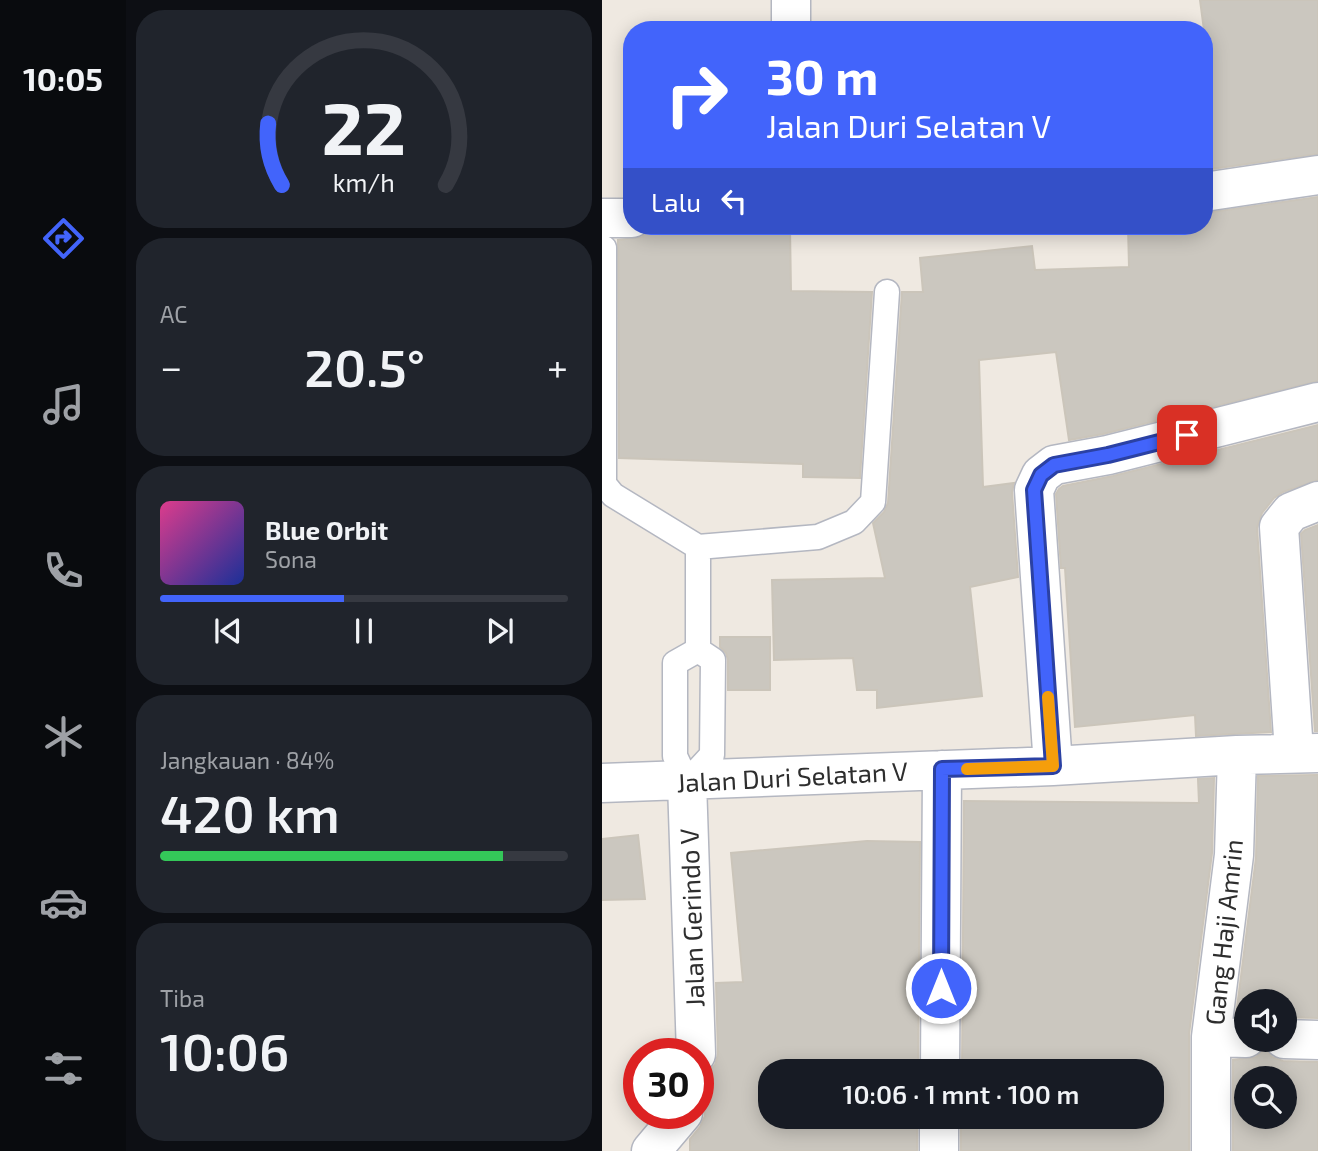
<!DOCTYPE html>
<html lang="id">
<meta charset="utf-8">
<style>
:root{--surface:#171b24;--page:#20242c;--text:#f1f3f6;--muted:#9ea1a6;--line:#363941;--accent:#4264fb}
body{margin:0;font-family:"Exo 2",sans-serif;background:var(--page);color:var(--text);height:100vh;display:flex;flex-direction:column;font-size:26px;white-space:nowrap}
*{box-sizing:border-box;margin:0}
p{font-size:23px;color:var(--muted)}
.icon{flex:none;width:38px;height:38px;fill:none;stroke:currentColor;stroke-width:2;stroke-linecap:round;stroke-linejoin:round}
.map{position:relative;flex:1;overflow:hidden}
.details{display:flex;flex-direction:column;gap:10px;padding:10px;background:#0d0f14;width:476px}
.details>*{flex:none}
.top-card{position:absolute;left:21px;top:21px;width:590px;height:214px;border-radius:28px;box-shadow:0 4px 18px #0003;background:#4264fb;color:#fff;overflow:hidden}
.buttons{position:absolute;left:632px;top:989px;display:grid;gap:14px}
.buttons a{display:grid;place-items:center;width:63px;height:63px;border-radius:50%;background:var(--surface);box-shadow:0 4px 18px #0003;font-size:35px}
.speed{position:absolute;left:21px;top:1038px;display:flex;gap:14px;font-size:35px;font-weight:700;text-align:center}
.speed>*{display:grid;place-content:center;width:91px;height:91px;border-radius:50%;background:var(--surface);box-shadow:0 4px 18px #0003;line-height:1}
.speed .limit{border:10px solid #d22;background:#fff;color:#111}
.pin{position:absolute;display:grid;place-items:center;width:60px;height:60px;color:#fff;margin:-30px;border-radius:14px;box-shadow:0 4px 10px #0006}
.me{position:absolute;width:77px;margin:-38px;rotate:0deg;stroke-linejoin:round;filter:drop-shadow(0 0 5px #0008)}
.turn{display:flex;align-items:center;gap:24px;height:147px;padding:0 28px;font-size:32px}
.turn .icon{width:91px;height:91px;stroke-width:2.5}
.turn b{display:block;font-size:49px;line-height:60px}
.then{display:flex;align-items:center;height:66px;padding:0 28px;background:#0003;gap:14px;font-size:26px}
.big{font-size:52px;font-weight:600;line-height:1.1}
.details .card{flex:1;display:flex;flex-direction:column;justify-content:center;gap:10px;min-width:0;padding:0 24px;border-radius:28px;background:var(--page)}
.details .dial{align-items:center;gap:0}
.dial svg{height:182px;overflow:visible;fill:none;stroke:var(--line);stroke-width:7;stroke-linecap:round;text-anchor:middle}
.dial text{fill:var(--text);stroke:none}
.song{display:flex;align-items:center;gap:21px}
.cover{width:84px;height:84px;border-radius:10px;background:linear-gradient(135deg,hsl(330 70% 55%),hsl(230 70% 35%))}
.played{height:7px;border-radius:4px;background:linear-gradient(90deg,var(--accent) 45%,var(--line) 45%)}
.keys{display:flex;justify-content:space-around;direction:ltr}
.heat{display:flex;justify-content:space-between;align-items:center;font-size:38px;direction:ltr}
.charge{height:10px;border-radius:5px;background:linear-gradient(90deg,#34c759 84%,var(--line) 0)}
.trip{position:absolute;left:156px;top:1059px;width:406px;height:70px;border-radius:28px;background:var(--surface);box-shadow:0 4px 18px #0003;font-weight:600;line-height:70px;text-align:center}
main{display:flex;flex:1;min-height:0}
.tabs{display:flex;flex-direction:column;width:126px;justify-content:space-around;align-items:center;background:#090b0e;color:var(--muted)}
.tabs .icon{width:49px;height:49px}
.tabs .active{color:var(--accent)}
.tabs b{font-size:32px;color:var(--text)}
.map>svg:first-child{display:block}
.building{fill:#cbc7bf;stroke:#cbc5ba;stroke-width:2;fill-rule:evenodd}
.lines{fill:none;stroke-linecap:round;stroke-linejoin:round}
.service-casing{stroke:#b4b7c1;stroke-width:27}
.minor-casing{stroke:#b4b7c1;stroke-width:41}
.service{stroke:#fff;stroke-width:24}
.minor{stroke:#fff;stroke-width:38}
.route-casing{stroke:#2b41a3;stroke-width:18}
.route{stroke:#4264fb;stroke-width:12}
.slow{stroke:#f59e0b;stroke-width:12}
.labels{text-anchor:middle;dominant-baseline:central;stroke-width:5;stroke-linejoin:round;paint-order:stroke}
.street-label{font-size:26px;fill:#2e2e2e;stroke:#fff}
</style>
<main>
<nav class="tabs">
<b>10:05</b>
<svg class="icon active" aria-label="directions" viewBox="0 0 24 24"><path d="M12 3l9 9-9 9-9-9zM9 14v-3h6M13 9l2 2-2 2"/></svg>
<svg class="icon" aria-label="music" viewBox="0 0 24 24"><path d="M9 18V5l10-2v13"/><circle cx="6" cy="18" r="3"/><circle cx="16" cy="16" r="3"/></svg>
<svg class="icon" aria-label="phone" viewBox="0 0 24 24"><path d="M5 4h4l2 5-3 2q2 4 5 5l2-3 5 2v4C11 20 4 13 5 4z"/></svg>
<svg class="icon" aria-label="climate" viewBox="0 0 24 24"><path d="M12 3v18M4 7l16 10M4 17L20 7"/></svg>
<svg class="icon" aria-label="car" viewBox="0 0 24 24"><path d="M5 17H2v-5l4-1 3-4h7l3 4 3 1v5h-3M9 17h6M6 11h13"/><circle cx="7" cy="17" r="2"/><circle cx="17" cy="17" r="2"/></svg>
<svg class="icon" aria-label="filters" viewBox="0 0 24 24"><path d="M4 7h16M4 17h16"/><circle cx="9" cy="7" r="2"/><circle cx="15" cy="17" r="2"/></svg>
</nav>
<section class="details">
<div class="card dial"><svg viewBox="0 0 100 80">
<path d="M14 69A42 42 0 1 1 86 69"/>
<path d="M14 69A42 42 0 0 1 8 42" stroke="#4264fb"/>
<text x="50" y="56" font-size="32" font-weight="700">22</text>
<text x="50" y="72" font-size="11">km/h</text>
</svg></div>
<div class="card"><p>AC</p>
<div class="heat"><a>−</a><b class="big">20.5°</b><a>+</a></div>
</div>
<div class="card">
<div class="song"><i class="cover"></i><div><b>Blue Orbit</b><p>Sona</p></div></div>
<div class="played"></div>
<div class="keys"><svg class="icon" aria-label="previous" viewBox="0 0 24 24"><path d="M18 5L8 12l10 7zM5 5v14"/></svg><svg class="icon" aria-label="pause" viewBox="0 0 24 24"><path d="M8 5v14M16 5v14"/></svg><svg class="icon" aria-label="next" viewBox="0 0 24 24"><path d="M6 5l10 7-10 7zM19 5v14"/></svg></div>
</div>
<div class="card"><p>Jangkauan · 84%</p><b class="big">420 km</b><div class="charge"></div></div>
<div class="card"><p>Tiba</p><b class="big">10:06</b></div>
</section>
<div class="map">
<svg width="716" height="1151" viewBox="0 0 716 1151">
<rect width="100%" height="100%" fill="#efe9e1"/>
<path class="building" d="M 598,0 L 716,0 L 716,154 L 602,170 L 602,30 Z
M 716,197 L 716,381 L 501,434 L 467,440 L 454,352 L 377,360 L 381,487 L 412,483 L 410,492 L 416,577 L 368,587 L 380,696 L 275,708 L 275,690 L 255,690 L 251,658 L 172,660 L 170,580 L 283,578 L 271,523 L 282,512 L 286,503 L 300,292 L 321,292 L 318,258 L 430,246 L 433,270 L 527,267 L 526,226 L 602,226 L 602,213 Z
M 50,226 L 188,228 L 189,291 L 270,292 L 258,478 L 201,477 L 201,464 L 17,458 L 16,240 L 40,237 Z
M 716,425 L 716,480 L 681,492 L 672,498 L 660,513 L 655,528 L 669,732 L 594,736 L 593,715 L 473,727 L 463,568 L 459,568 L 454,494 L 457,489 L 461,486 L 511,476 Z
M 716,525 L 716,731 L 713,731 L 699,534 L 703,530 Z
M 118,637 L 168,637 L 168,690 L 126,690 L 126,660 L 124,653 L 118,647 Z
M 716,775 L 716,1018 L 682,1017 L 682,1001 L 644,1001 L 644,1016 L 634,1016 L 654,858 L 656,776 Z
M 612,778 L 610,853 L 587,1034 L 587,1151 L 359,1151 L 359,1116 L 550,1116 L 550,1071 L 360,1071 L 362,801 L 597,803 L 596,779 Z
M 36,835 L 43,899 L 0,900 L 0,839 Z
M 265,841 L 318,842 L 316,1071 L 168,1071 L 168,1116 L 315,1116 L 315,1151 L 88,1151 L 88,1139 L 98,1127 L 103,1116 L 102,1106 L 96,1098 L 96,1075 L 106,1072 L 113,1065 L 116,1054 L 114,983 L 141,982 L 129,853 Z
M 663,1049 L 670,1057 L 681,1061 L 716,1062 L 716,1151 L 631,1151 L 631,1060 L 654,1057 ZM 644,1078 L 682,1078 L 682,1116 L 644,1116 Z"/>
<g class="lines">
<g class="service-casing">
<path id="service" d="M 2,248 L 2,484 L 11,495 L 96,547 L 96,650 L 73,663 L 73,756 L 85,782 L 110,755 L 111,660 L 96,650
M 96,547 L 216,537 L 252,522 L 271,502 L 285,292"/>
</g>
<g class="minor-casing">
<path id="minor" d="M 189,30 L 189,0
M 602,192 L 716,175
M 0,218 L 30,218
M 692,752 L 677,527 L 689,512 L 716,501
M 451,766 L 432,490 L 439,475 L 452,465 L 506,455 L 716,402
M 85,782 L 94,1054
M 0,783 L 451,766 L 635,755 L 716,753
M 609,1037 L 644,1038
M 682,1039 L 716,1040
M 338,1071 L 340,770
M 49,1151 L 81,1113
M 337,1151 L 337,1116
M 609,1151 L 609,1037 L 632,855 L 635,755"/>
</g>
<use href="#service" class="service"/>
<use href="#minor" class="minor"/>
</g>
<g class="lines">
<g class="route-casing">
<path id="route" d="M 339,988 L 340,769 L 451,766 L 432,490 L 439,475 L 452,465 L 506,455 L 585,435"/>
</g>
<use href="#route" class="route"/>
<path class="slow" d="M 365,769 L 451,766 L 446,697"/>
</g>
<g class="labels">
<g class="street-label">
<text transform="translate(190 776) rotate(-3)">Jalan Duri Selatan V</text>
<text transform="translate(89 918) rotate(-92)">Jalan Gerindo V</text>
<text transform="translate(621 932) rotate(-84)">Gang Haji Amrin</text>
</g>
</g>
</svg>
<div class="buttons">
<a><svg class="icon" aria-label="sound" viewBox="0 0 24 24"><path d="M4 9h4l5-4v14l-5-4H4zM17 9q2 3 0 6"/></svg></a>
<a><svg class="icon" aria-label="search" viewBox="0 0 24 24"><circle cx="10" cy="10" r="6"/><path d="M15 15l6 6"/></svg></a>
</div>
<div class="speed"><div class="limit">30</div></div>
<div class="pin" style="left:585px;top:435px;background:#d93025"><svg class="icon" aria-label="arrive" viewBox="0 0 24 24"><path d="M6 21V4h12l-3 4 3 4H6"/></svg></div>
<svg class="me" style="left:339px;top:988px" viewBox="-20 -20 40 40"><circle r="17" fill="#4264fb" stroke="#fff" stroke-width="3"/><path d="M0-11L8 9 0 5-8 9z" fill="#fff"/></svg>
<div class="trip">10:06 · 1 mnt · 100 m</div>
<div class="top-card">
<div class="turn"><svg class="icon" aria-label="right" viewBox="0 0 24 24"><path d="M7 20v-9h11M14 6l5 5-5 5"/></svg><div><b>30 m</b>Jalan Duri Selatan V</div></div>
<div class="then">Lalu<svg class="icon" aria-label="left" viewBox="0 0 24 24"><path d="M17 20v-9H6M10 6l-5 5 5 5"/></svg></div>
</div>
</div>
</main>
